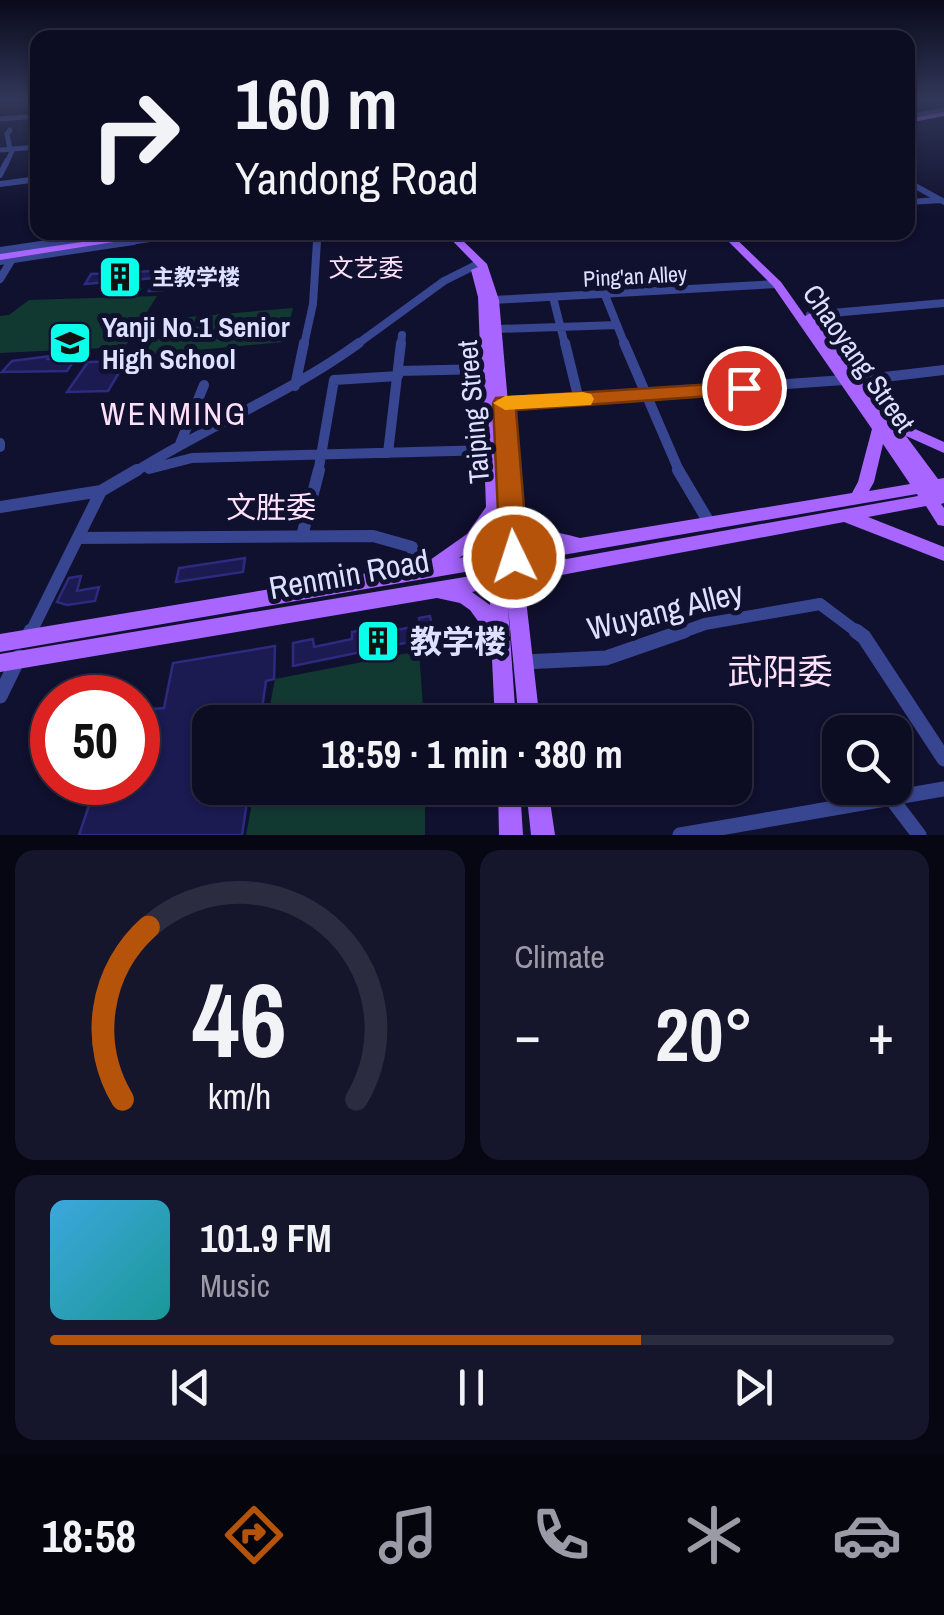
<!DOCTYPE html>
<meta charset="utf-8">
<style>
:root{--surface:#0c0c23;--page:#15152b;--text:#f1f3f6;--muted:#9a9ba6;--line:#2c2c41;--accent:#b45309}
body{margin:0;font-family:"Archivo Narrow","Noto Sans SC",sans-serif;background:var(--page);color:var(--text);height:100vh;display:flex;flex-direction:column;font-size:38px;white-space:nowrap}
*{box-sizing:border-box;margin:0}
p{font-size:32px;color:var(--muted)}
.icon{flex:none;width:55px;height:55px;fill:none;stroke:currentColor;stroke-width:2;stroke-linecap:round;stroke-linejoin:round}
.map{position:relative;height:835px;overflow:hidden}
.panel{display:flex;flex-direction:column;gap:15px;padding:15px;background:#070713;flex:1}
.panel>*{flex:none}
.top-card{position:absolute;left:30px;top:30px;width:885px;height:210px;border-radius:20px;box-shadow:0 2px 8px #0004,0 0 0 2px var(--line);background:#0c0c23;color:var(--text);overflow:hidden}
.tools{position:absolute;left:822px;top:715px;display:grid;gap:20px}
.tools a{display:grid;place-items:center;width:90px;height:90px;border-radius:20px;background:var(--surface);box-shadow:0 2px 8px #0004,0 0 0 2px var(--line);font-size:50px}
.speed{position:absolute;left:30px;top:675px;display:flex;gap:20px;font-size:50px;font-weight:700;text-align:center}
.speed>*{display:grid;place-content:center;width:130px;height:130px;border-radius:50%;background:var(--surface);box-shadow:0 2px 8px #0004,0 0 0 2px var(--line);line-height:1}
.speed .limit{border:15px solid #d22;background:#fff;color:#111}
.pin{position:absolute;display:grid;place-items:center;width:85px;height:85px;color:#fff;margin:-42px;border:5px solid #fff;border-radius:50%;box-shadow:0 2px 10px #0007}
.me{position:absolute;width:110px;margin:-55px;rotate:356deg;stroke-linejoin:round;filter:drop-shadow(0 0 8px #0008)}
.turn{display:flex;align-items:center;gap:35px;height:210px;padding:0 40px;font-size:45px}
.turn .icon{width:130px;height:130px;stroke-width:2.5}
.turn b{display:block;font-size:70px;line-height:85px}
.big{font-size:75px;font-weight:700;line-height:1.1}
.panel .card{flex:1;display:flex;flex-direction:column;justify-content:center;gap:15px;min-width:0;padding:0 35px;border-radius:20px;background:var(--page)}
.panel .dial{align-items:center;gap:0}
.dial svg{height:260px;overflow:visible;fill:none;stroke:var(--line);stroke-width:7;stroke-linecap:round;text-anchor:middle}
.dial text{fill:var(--text);stroke:none}
.song{display:flex;align-items:center;gap:30px}
.cover{width:120px;height:120px;border-radius:15px;background:linear-gradient(135deg,hsl(200 70% 55%),hsl(180 70% 35%))}
.played{height:10px;border-radius:5px;background:linear-gradient(90deg,var(--accent) 70%,var(--line) 70%)}
.keys{display:flex;justify-content:space-around;direction:ltr}
.heat{display:flex;justify-content:space-between;align-items:center;font-size:55px;direction:ltr}
.panel .tiles{flex:1;display:grid;gap:15px;grid-template-columns:1fr 1fr}
.card:last-child{grid-column:span 2}
.trip{position:absolute;left:192px;top:705px;width:560px;height:100px;border-radius:20px;background:var(--surface);box-shadow:0 2px 8px #0004,0 0 0 2px var(--line);font-weight:700;line-height:100px;text-align:center}
.menu{display:flex;height:160px;justify-content:space-around;align-items:center;background:#05050e;color:var(--muted)}
.menu .icon{width:70px;height:70px}
.menu .current{color:var(--accent)}
.menu b{font-size:45px;color:var(--text)}
.map>svg:first-child{display:block}
.green{fill:#123931}
.building{fill:#1b1a51;stroke:#2c2b7f;stroke-width:2.5}
.lines{fill:none;stroke-linecap:round;stroke-linejoin:round}
.minor-far5{stroke:#384591;stroke-width:5}
.minor-far4{stroke:#384591;stroke-width:6}
.minor-far3{stroke:#384591;stroke-width:8}
.minor-far2{stroke:#384591;stroke-width:10}
.minor-far1{stroke:#384591;stroke-width:12}
.minor{stroke:#384591;stroke-width:15}
.major{fill:#a865ff;fill-rule:evenodd}
.route{fill:#b45309;stroke:#753606;stroke-width:2.5}
.slow{fill:#f59e0b}
.labels{text-anchor:middle;dominant-baseline:central;stroke-width:10;stroke-linejoin:round;paint-order:stroke}
.far-street-label{font-size:22px;fill:#dee0ff;stroke:#10102f}
.far-poi-label{font-size:22px;font-weight:bold;fill:#dee0ff;stroke:#10102f;text-anchor:start}
.far-neighbourhood-label{font-size:25px;fill:#ffe0f9;stroke:#10102f}
.poi-label{font-size:28px;font-weight:bold;fill:#dee0ff;stroke:#10102f;text-anchor:start}
.street-label{font-size:28px;fill:#dee0ff;stroke:#10102f}
.neighbourhood-label{font-size:30px;fill:#ffe0f9;stroke:#10102f}
.quarter-label{font-size:32px;letter-spacing:2.5px;fill:#ffe0f9;stroke:#10102f}
.near-street-label{font-size:32px;fill:#dee0ff;stroke:#10102f}
.near-poi-label{font-size:32px;font-weight:bold;fill:#dee0ff;stroke:#10102f;text-anchor:start}
.near-neighbourhood-label{font-size:35px;fill:#ffe0f9;stroke:#10102f}
</style>
<div class="map">
<svg width="944" height="835" viewBox="0 0 944 835">
<rect width="100%" height="100%" fill="#10102f"/>
<path class="green" d="M 157,296 L 125,347 L 0,353 L 0,316 L 9,315 L 29,300 Z
M 293,308 L 284,342 L 144,355 L 165,319 Z
M 419,651 L 424,722 L 267,722 L 275,679 Z
M 255,788 L 425,788 L 425,835 L 246,835 Z"/>
<path class="building" d="M 172,270 L 164,290 L 149,291 L 155,278 L 85,284 L 91,274 Z
M 51,356 L 48,359 L 75,359 L 67,371 L 2,372 L 12,361 Z
M 126,361 L 108,391 L 67,392 L 88,362 Z
M 245,558 L 243,572 L 176,582 L 179,568 Z
M 81,576 L 77,591 L 99,587 L 95,601 L 67,605 L 57,602 L 69,578 Z
M 430,616 L 434,637 L 293,666 L 293,643 L 313,639 L 314,647 L 352,639 L 352,632 L 374,627 L 375,635 L 420,625 L 419,618 Z
M 275,646 L 274,679 L 266,681 L 260,722 L 210,722 L 210,788 L 249,788 L 242,835 L 79,835 L 97,782 L 138,782 L 138,710 L 164,708 L 173,663 Z"/>
<g class="lines">
<path class="minor-far5" d="M 908,117 L 944,110
M 0,119 L 38,116
M 10,130 L 7,134 L 10,149
M 0,150 L 38,147
M 6,164 L 13,149"/>
<path class="minor-far4" d="M 0,175 L 7,161
M 908,182 L 944,202
M 0,184 L 38,179
M 908,202 L 941,200
M 50,244 L 135,232
M 116,244 L 198,232
M 317,244 L 318,232"/>
<path class="minor-far3" d="M 0,251 L 68,241
M 0,261 L 133,241
M 0,279 L 14,256
M 605,295 L 625,345
M 553,297 L 565,345
M 494,300 L 777,284
M 810,315 L 944,303
M 497,329 L 617,325
M 304,345 L 313,304 L 317,241
M 356,345 L 444,281 L 474,266
M 401,345 L 402,335"/>
<path class="minor-far2" d="M 565,343 L 579,400
M 624,343 L 680,473
M 399,371 L 487,369
M 859,380 L 944,370
M 295,386 L 304,343
M 495,404 L 844,380
M 0,443 L 0,447
M 180,444 L 204,385
M 388,453 L 401,343
M 149,469 L 192,458 L 491,450
M 133,473 C 207,426 289,394 359,343
M 318,473 L 334,380 L 398,376"/>
<path class="minor-far1" d="M 678,470 L 710,524
M 0,507 L 101,491 L 137,470
M 302,536 L 319,470
M 78,538 L 373,536 L 412,547 L 419,570
M 30,634 L 101,491
M 677,634 L 705,624 L 820,604 L 860,634"/>
<path class="minor" d="M 856,631 L 864,637 L 944,759
M 28,638 L 31,631
M 524,662 L 606,658 L 684,631
M 0,696 L 19,657
M 891,798 L 919,835
M 680,835 L 944,789"/>
<path class="major" d="M 944,112 L 944,116 L 908,123 L 908,119 Z
M 150,232 L 177,232 L 0,260 L 0,254 Z
M 444,232 L 454,232 L 487,264 L 499,300 L 517,506 C 535,533 553,530 580,538 L 852,493 L 858,482 L 872,429 L 773,286 L 719,232 L 729,232 L 781,282 L 805,316 L 811,313 L 815,314 L 895,420 L 944,442 L 944,453 L 906,436 L 938,479 L 944,478 L 944,503 L 941,504 L 944,508 L 944,526 L 938,525 L 926,506 L 868,517 L 944,547 L 944,561 L 844,522 L 524,582 L 540,722 L 519,722 L 508,607 L 516,722 L 495,722 L 491,639 L 470,610 L 460,603 L 437,598 L 0,672 L 0,654 L 489,573 L 488,568 L 0,652 L 0,634 L 428,563 L 430,560 L 467,534 L 486,507 L 478,297 L 471,270 L 478,267 ZM 883,444 L 910,484 L 869,491 L 874,482 ZM 917,494 L 918,496 L 522,567 L 522,562 ZM 487,532 L 488,554 L 459,558 L 479,544 ZM 519,532 L 546,544 L 520,548 ZM 489,588 L 490,605 L 472,592 Z
M 498,788 L 520,788 L 523,835 L 499,835 Z
M 526,788 L 548,788 L 555,835 L 531,835 Z"/>
</g>
<linearGradient id="sky" x2="0" y2="1"><stop stop-color="#09091a"/><stop offset="0.46" stop-color="#313758"/><stop offset="1" stop-color="#313758" stop-opacity="0"/></linearGradient>
<rect width="944" height="215" fill="url(#sky)"/>
<path class="route" d="M 744,382 L 755,388 L 752,393 L 516,410 L 528,557 L 524,566 L 514,569 L 504,566 L 500,557 L 493,403 L 496,398 Z"/>
<path class="slow" d="M 583,392 L 591,394 L 594,399 L 591,405 L 505,410 L 493,403 L 505,396 Z"/>
<defs>
<g id="building-square" transform="scale(2.25)"><rect x="-9" y="-9" width="18" height="18" rx="4" fill="#0affea" stroke="#10102f"/><path d="M-4-6H4V6H1V3H-1V6H-4ZM-2.5-4.3h1.7v1.8h-1.7ZM.8-4.3h1.7v1.8H.8ZM-2.5-1h1.7V.8h-1.7ZM.8-1h1.7V.8H.8Z" fill="#111"/></g>
<g id="school-square" transform="scale(2.25)"><rect x="-9" y="-9" width="18" height="18" rx="4" fill="#0affea" stroke="#10102f"/><path d="M0-5L7-2L0 1L-7-2ZM-4 1L0 2.5L4 1V4Q0 6-4 4Z" fill="#111"/></g>
</defs>
<g fill-rule="evenodd">
<use href="#building-square" x="120" y="277"/>
<use href="#school-square" x="70" y="343"/>
<use href="#building-square" x="378" y="641"/>
</g>
<g class="labels">
<g class="far-street-label">
<text transform="translate(635 276) rotate(-3)">Ping'an Alley</text>
</g>
<g class="far-poi-label">
<text x="152" y="277">主教学楼</text>
</g>
<g class="far-neighbourhood-label">
<text x="366" y="268">文艺委</text>
</g>
<g class="poi-label">
<text x="102" y="327">Yanji No.1 Senior<tspan x="102" dy="32">High School</tspan></text>
</g>
<g class="street-label">
<text transform="translate(859 358) rotate(55)">Chaoyang Street</text>
<text transform="translate(473 412) rotate(-95)">Taiping Street</text>
</g>
<g class="neighbourhood-label">
<text x="271" y="507">文胜委</text>
</g>
<g class="quarter-label">
<text x="174" y="413">WENMING</text>
</g>
<g class="near-street-label">
<text transform="translate(349 574) rotate(-10)">Renmin Road</text>
<text transform="translate(665 610) rotate(-14)">Wuyang Alley</text>
</g>
<g class="near-poi-label">
<text x="410" y="641">教学楼</text>
</g>
<g class="near-neighbourhood-label">
<text x="780" y="671">武阳委</text>
</g>
</g>
</svg>
<div class="tools">
<a><svg class="icon" aria-label="search" viewBox="0 0 24 24"><circle cx="10" cy="10" r="6"/><path d="M15 15l6 6"/></svg></a>
</div>
<div class="speed"><div class="limit">50</div></div>
<div class="pin" style="left:744px;top:388px;background:#d93025"><svg class="icon" aria-label="arrive" viewBox="0 0 24 24"><path d="M6 21V4h12l-3 4 3 4H6"/></svg></div>
<svg class="me" style="left:514px;top:557px" viewBox="-20 -20 40 40"><circle r="17" fill="#b45309" stroke="#fff" stroke-width="3"/><path d="M0-11L8 9 0 5-8 9z" fill="#fff"/></svg>
<div class="trip">18:59 · 1 min · 380 m</div>
<div class="top-card">
<div class="turn"><svg class="icon" aria-label="right" viewBox="0 0 24 24"><path d="M7 20v-9h11M14 6l5 5-5 5"/></svg><div><b>160 m</b>Yandong Road</div></div>
</div>
</div>
<section class="panel">
<div class="tiles">
<div class="card dial"><svg viewBox="0 0 100 80">
<path d="M14 69A42 42 0 1 1 86 69"/>
<path d="M14 69A42 42 0 0 1 22 16" stroke="#b45309"/>
<text x="50" y="56" font-size="32" font-weight="700">46</text>
<text x="50" y="72" font-size="11">km/h</text>
</svg></div>
<div class="card"><p>Climate</p>
<div class="heat"><a>−</a><b class="big">20°</b><a>+</a></div>
</div>
<div class="card">
<div class="song"><i class="cover"></i><div><b>101.9 FM</b><p>Music</p></div></div>
<div class="played"></div>
<div class="keys"><svg class="icon" aria-label="previous" viewBox="0 0 24 24"><path d="M18 5L8 12l10 7zM5 5v14"/></svg><svg class="icon" aria-label="pause" viewBox="0 0 24 24"><path d="M8 5v14M16 5v14"/></svg><svg class="icon" aria-label="next" viewBox="0 0 24 24"><path d="M6 5l10 7-10 7zM19 5v14"/></svg></div>
</div>
</div>
</section>
<nav class="menu">
<b>18:58</b>
<svg class="icon current" aria-label="directions" viewBox="0 0 24 24"><path d="M12 3l9 9-9 9-9-9zM9 14v-3h6M13 9l2 2-2 2"/></svg>
<svg class="icon" aria-label="music" viewBox="0 0 24 24"><path d="M9 18V5l10-2v13"/><circle cx="6" cy="18" r="3"/><circle cx="16" cy="16" r="3"/></svg>
<svg class="icon" aria-label="phone" viewBox="0 0 24 24"><path d="M5 4h4l2 5-3 2q2 4 5 5l2-3 5 2v4C11 20 4 13 5 4z"/></svg>
<svg class="icon" aria-label="climate" viewBox="0 0 24 24"><path d="M12 3v18M4 7l16 10M4 17L20 7"/></svg>
<svg class="icon" aria-label="car" viewBox="0 0 24 24"><path d="M5 17H2v-5l4-1 3-4h7l3 4 3 1v5h-3M9 17h6M6 11h13"/><circle cx="7" cy="17" r="2"/><circle cx="17" cy="17" r="2"/></svg>
</nav>
